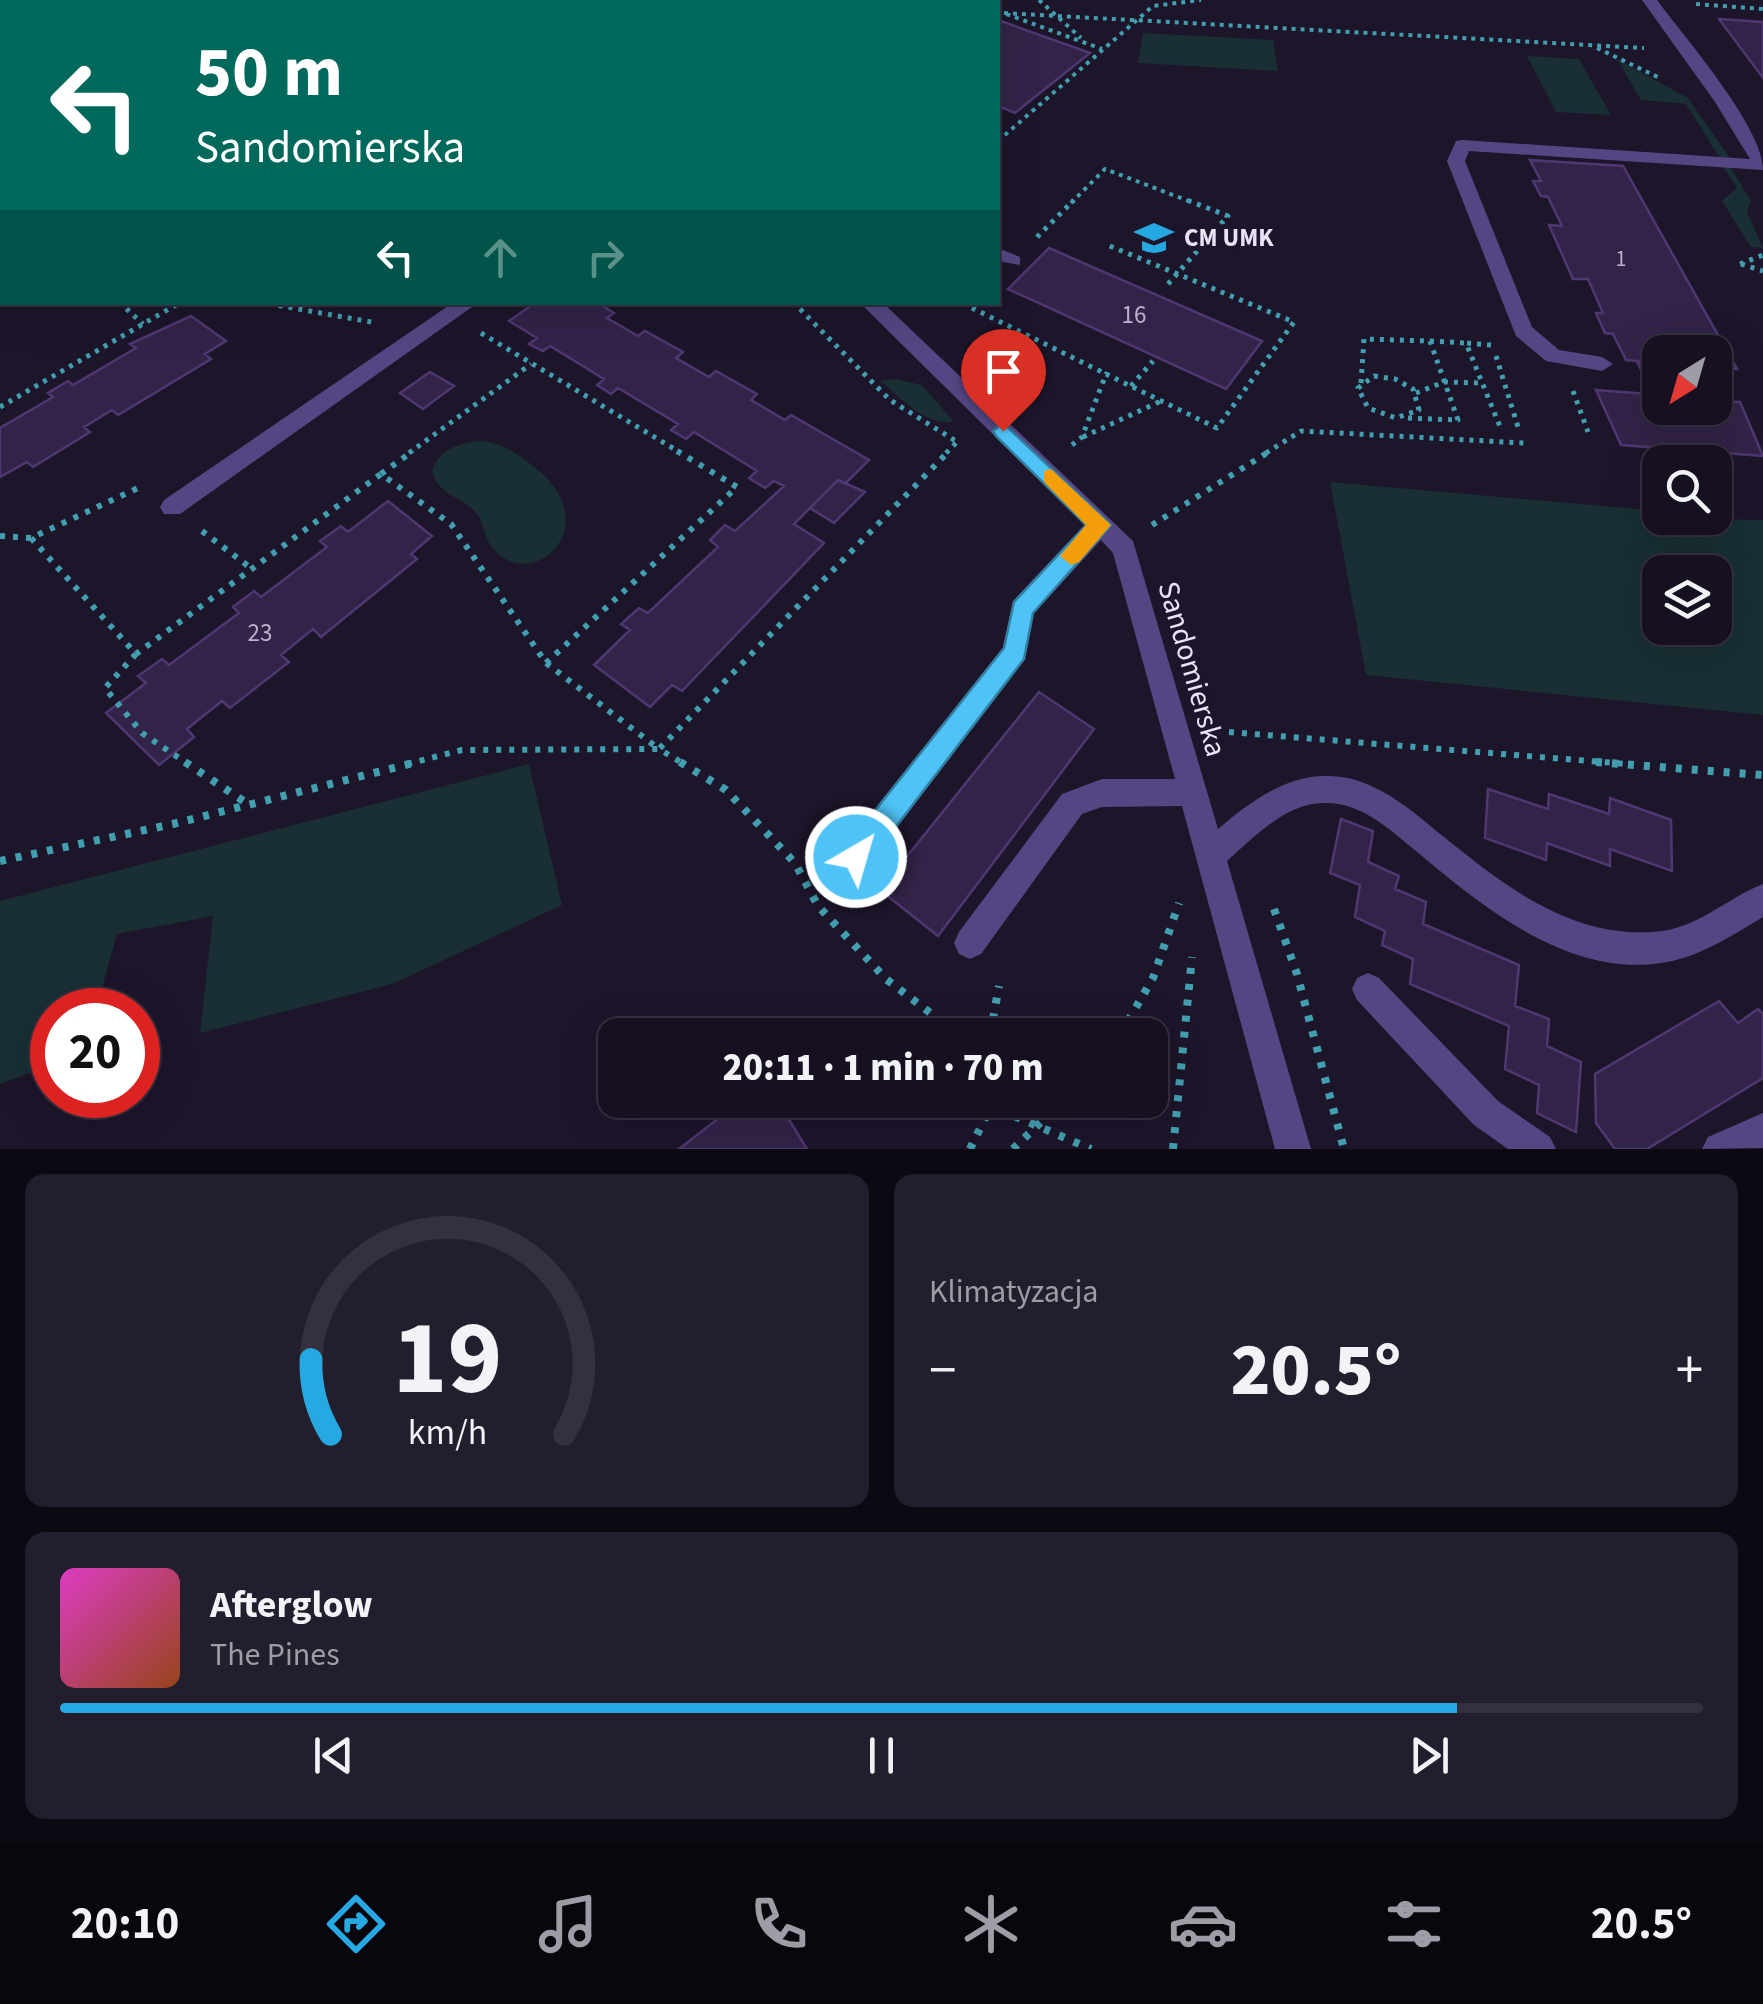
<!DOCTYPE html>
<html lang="pl">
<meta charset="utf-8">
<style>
:root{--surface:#161020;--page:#231e2d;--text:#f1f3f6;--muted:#9e9da5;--line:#35303e;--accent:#26a9e2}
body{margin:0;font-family:"Source Sans 3",sans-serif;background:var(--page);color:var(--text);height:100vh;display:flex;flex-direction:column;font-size:38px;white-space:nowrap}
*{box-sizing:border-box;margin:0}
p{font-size:32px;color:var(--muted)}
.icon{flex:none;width:55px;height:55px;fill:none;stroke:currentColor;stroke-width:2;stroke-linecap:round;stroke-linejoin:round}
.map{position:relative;height:1149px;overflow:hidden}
.panel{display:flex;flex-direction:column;gap:25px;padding:25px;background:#0c0912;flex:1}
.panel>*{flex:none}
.hud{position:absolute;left:0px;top:0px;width:1000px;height:305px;box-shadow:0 10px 40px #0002,0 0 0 2px var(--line);background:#00695c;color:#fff;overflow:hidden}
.needle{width:65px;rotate:217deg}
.fabs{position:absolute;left:1642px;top:335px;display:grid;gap:20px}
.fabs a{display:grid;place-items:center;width:90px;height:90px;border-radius:20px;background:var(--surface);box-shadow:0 10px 40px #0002,0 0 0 2px var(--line);font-size:50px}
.speed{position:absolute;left:30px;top:988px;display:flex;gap:20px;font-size:50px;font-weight:700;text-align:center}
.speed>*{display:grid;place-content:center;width:130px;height:130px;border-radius:50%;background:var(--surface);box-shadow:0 10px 40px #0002,0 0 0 2px var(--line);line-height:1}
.speed .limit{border:15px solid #d22;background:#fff;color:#111}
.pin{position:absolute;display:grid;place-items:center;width:85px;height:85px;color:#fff;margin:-102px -42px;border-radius:50% 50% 50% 0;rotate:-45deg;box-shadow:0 0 10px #0007}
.pin .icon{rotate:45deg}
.me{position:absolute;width:110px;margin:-55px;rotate:38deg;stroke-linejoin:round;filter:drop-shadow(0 0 8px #0008)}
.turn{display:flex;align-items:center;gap:35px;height:210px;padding:0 30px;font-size:45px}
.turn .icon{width:130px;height:130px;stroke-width:2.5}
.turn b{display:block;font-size:70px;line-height:85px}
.lanes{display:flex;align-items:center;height:95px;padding:0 30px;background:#0003;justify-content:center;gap:50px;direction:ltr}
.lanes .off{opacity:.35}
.big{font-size:75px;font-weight:800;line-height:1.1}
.panel .card{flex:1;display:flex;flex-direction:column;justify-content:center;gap:15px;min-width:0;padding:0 35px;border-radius:20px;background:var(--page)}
.panel .dial{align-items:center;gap:0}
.dial svg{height:260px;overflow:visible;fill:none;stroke:var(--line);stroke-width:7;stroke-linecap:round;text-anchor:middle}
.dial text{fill:var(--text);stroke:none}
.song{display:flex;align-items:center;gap:30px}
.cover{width:120px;height:120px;border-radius:15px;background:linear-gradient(135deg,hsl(310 70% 55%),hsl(20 70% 35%))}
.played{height:10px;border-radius:5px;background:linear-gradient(90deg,var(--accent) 85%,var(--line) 85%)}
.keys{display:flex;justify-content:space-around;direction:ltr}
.heat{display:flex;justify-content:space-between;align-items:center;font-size:55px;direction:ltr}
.panel .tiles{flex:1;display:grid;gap:25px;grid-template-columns:1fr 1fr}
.card:last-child{grid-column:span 2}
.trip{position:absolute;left:598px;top:1018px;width:570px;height:100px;border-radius:20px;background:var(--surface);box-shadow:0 10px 40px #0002,0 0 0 2px var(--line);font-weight:800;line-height:100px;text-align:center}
.tabs{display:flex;height:160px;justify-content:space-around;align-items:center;background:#09060d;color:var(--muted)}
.tabs .icon{width:70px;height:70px}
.tabs .selected{color:var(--accent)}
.tabs b{font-size:45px;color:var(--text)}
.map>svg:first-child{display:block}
.green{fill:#192f33;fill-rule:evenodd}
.building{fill:#322348;stroke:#4f3871;stroke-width:2.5}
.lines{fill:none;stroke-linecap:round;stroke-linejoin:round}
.path-far3{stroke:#429faf;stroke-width:4;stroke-dasharray:4 5;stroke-linecap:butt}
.path-far2{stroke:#429faf;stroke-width:5;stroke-dasharray:4 6;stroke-linecap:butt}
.path-far1{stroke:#429faf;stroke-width:6;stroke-dasharray:5 8;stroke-linecap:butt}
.path{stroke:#429faf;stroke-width:8;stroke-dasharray:6 10;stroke-linecap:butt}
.minor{fill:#554683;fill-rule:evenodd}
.route{fill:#4fc3f7;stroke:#337fa1;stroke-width:2.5}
.slow{fill:#f59e0b}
.labels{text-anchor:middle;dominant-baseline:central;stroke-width:10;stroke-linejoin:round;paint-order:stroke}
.far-number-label{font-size:22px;fill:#bcb2ce}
.far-poi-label{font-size:25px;font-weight:bold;fill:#eae2fb;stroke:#1d152a;text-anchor:start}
.number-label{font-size:25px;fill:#bcb2ce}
.street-label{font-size:30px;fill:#eae2fb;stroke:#1d152a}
</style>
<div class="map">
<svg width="1763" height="1149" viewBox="0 0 1763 1149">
<rect width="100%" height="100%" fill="#1d152a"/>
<path class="green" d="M 1143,33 L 1273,40 L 1278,71 L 1138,63 Z
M 1527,56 L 1579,59 L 1611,115 L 1556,112 Z
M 1617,59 L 1688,98 L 1732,161 L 1721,160 L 1686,104 L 1641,100 Z
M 1723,167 L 1730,167 L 1751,201 L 1747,212 L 1763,248 L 1751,247 L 1722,201 L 1737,188 Z
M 895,379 L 922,385 L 954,422 C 924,426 902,398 880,381 Z
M 479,441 C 499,442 513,451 528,462 C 616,525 528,598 491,546 C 485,538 484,527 479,517 C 467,496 437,498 432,470 C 440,449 459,443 479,441 Z
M 1330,482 L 1660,511 L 1660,518 L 1763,520 L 1763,715 L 1366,675 ZM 1660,572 L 1715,572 L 1715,628 L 1660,628 Z
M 529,764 L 562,905 L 392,984 L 200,1033 L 213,916 L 117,934 L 96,1010 L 52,1010 L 52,1065 L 0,1084 L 0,901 Z"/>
<path class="building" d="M 1719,19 L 1763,22 L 1763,78 Z
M 998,20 L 1090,53 L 1015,113 L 998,106 Z
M 1530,160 L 1623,166 L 1737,369 L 1715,368 L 1715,352 L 1660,352 L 1660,363 L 1626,360 L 1613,334 L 1605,333 L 1596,313 L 1603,313 L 1588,279 L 1573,279 L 1549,225 L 1562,226 L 1548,197 L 1541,196 L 1533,181 L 1541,181 Z
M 1049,248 L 1262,341 L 1226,389 L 1008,289 Z
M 536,302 L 596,302 L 614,313 L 607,318 L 638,336 L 645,331 L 683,352 L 676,358 L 709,377 L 716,371 L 757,394 L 751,400 L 785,420 L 791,415 L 869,460 L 845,484 L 838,480 L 794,524 L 824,543 L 682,691 L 672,685 L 650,707 L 594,665 L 630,630 L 621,624 L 639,608 L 648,613 L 718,547 L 710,540 L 725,525 L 735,531 L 784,486 L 774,481 L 765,488 L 749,478 L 757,471 L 694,432 L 686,439 L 671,430 L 678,424 L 618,388 L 611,394 L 597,385 L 604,379 L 550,346 L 543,351 L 529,344 L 537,338 L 509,321 Z
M 191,316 L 226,341 L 205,354 L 211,359 L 118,415 L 112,410 L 84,427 L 90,432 L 33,467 L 27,462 L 0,477 L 0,428 L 53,397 L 48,393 L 68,381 L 73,385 L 136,348 L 130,344 Z
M 1637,361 L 1660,363 L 1660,395 L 1652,394 Z
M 1715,368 L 1716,368 L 1734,402 L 1715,400 Z
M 430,372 L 454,386 L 423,409 L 400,393 Z
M 1596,390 L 1660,395 L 1660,408 L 1715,408 L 1715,400 L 1740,402 L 1763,456 L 1621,445 Z
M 838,480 L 865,492 L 834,523 L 810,508 Z
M 388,501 L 432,536 L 411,554 L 417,559 L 321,637 L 313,629 L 281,655 L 289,662 L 230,708 L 222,701 L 187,729 L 194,737 L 159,765 L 106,713 L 146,683 L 138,676 L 162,659 L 169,665 L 239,613 L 233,607 L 254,591 L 261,597 L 327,547 L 320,541 L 341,526 L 348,532 Z
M 1039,692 L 1094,729 L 938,936 L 880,890 Z
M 1488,789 L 1548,809 L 1549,794 L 1609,814 L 1610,798 L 1671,820 L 1672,871 L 1610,849 L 1610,866 L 1547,843 L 1546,860 L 1485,838 Z
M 1341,819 L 1373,831 L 1368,862 L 1399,876 L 1395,889 L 1426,902 L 1423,924 L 1519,965 L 1515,1006 L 1549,1019 L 1547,1046 L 1581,1062 L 1576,1132 L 1537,1113 L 1539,1085 L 1505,1069 L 1509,1026 L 1410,984 L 1413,959 L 1382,945 L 1385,931 L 1355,917 L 1360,885 L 1330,873 Z
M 1719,1001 L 1738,1023 L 1758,1009 L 1763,1014 L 1763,1078 L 1647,1149 L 1615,1149 L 1596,1123 L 1595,1074 Z
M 742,1100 L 777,1100 L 807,1149 L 679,1149 Z"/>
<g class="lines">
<path class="path-far3" d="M 966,0 L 974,2
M 1039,0 L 1081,38
M 372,2 L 378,0
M 761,2 L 765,0
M 911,2 L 916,0
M 1696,4 L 1763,9
M 998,11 L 1102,49
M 1004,13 L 1644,48
M 1597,48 L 1662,79
M 998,141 L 1153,6 L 1201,0
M 1071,203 L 1105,169 L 1194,203"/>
<path class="path-far2" d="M 0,230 L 2,224
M 1037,237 L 1074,200
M 1740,264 L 1763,255
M 1741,264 L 1763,271
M 1168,284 L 1228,216 L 1187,200
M 119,302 L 143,324
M 259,302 L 377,323
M 793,302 L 890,400 L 959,443
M 972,302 L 968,306 L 1106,374
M 481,333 L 681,453
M 1430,341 L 1466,343
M 1491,345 L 1466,343 L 1501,429
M 1496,356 L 1518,427
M 1374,376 L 1395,379 L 1413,389 L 1419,410 L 1396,418 L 1368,408 L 1358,388 Z
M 1361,383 L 1364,339 L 1430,341 L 1458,420 L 1405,418
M 1131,386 L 1153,361
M 1573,391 L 1588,432
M 1416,393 L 1444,382 L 1482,383
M 0,407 L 181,302
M 1083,437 L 1161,401
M 1072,445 L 1082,437 L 1106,374 L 1217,428 L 1294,322 L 1105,244
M 409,453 L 531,364
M 946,453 L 957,442
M 1266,453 L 1301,431 L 1524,443"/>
<path class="path-far1" d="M 381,474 L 413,451
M 1152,525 L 1270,451
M 202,531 L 252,569
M 0,536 L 31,538 L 138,488
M 31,538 L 136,654 L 381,474 L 451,524 L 546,663 L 659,749 L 949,451
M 136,654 L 105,688 L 142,733 L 188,764
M 546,663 L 737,487 L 677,451
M 1216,731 L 1627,764
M 407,764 L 462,750 L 659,749 L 684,764"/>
<path class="path" d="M 185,762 L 248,804
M 680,762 L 726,790 L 795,863 L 818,906 L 886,979 L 959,1035
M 1596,762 L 1763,775
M 0,861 L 173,824 L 417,762
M 1274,909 L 1297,974 L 1344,1149
M 990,1035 L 999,986
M 1120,1035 L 1153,978 L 1179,903
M 991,1100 L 991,1106 L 1091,1149
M 970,1149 L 991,1106
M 1013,1149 L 1064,1100
M 1173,1149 L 1192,957"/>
<path class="minor" d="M 604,0 L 619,0 L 620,2 L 605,2 Z
M 1642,0 L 1657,0 C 1685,38 1763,127 1763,170 L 1469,151 L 1465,161 L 1532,327 L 1559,350 L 1602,357 L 1613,364 L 1602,371 L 1546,361 L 1516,336 L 1447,161 L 1456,141 L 1462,140 L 1750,159 L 1715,102 Z
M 998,248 L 1020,257 L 1020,265 L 998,261 Z
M 454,302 L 479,302 L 180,514 L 164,514 L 160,507 L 164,500 Z
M 859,302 L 882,302 L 1133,541 L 1218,829 C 1247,804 1284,776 1325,776 C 1371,774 1410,809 1444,837 C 1505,886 1569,937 1653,932 C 1696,930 1725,899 1763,884 L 1763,917 C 1733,935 1701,956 1667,962 C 1571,980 1484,908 1416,851 C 1389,829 1360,801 1323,803 C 1285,804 1254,837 1227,861 L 1311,1149 L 1275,1149 L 1182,806 L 1102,807 L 1082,814 L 981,954 L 970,959 L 959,954 L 954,943 L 959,932 L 1062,794 L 1102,779 L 1175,779 L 1113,553 L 1101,540 L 1034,613 L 1024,660 L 867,867 L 856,872 L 845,867 L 841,857 L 845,847 L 1003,648 L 1013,601 L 1085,525 Z
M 1368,973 L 1379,978 L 1498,1101 L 1550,1137 L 1556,1149 L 1508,1149 L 1474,1125 L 1357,1000 L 1352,989 L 1357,978 Z
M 1763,1113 L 1763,1148 L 1702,1149 L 1708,1137 Z"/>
</g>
<path class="route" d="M 1003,423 L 1111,525 L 1033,613 L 1024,659 L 866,866 L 856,870 L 846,866 L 842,857 L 846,847 L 1004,648 L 1014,602 L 1086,525 L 996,436 L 993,431 Z"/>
<path class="slow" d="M 1051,469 L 1111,525 L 1079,562 L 1071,565 L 1060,556 L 1086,525 L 1044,482 L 1044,471 Z"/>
<defs>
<g id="university-bare" transform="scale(3)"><path d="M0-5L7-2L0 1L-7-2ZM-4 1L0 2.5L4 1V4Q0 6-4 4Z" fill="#26a9e2" stroke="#1d152a" stroke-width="2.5" paint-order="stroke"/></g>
</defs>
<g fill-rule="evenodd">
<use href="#university-bare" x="1154" y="238"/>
</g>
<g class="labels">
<g class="far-number-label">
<text x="1621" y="259">1</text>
</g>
<g class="far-poi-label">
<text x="1184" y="238">CM UMK</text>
</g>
<g class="number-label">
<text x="1134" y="315">16</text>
<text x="260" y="633">23</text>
</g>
<g class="street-label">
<text transform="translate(1192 669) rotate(74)">Sandomierska</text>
</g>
</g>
</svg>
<div class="fabs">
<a><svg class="needle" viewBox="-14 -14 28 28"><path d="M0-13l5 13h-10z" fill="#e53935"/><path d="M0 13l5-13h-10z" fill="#9e9da5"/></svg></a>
<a><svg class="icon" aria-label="search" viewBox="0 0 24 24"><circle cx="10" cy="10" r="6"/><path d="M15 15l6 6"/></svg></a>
<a><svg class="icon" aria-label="layers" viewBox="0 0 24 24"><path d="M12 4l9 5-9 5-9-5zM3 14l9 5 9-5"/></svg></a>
</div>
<div class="speed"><div class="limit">20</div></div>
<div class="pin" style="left:1003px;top:431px;background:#d93025"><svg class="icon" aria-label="arrive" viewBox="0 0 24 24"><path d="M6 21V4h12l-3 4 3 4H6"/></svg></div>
<svg class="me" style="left:856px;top:857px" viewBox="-20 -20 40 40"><circle r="17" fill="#4fc3f7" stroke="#fff" stroke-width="3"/><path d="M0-11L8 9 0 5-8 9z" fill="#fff"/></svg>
<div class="trip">20:11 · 1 min · 70 m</div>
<div class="hud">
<div class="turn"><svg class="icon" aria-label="left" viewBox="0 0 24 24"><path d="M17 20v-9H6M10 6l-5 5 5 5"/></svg><div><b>50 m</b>Sandomierska</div></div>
<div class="lanes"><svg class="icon" aria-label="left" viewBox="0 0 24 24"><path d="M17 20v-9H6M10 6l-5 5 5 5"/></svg><svg class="icon off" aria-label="ahead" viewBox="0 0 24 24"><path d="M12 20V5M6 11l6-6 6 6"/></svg><svg class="icon off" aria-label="right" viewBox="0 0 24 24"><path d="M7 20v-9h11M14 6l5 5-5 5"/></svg></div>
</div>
</div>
<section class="panel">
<div class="tiles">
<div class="card dial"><svg viewBox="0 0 100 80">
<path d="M14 69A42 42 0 1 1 86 69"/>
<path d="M14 69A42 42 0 0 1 8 46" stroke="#26a9e2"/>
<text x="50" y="56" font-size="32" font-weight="700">19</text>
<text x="50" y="72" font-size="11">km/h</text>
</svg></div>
<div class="card"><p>Klimatyzacja</p>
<div class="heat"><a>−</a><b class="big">20.5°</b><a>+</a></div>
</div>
<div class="card">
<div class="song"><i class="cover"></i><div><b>Afterglow</b><p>The Pines</p></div></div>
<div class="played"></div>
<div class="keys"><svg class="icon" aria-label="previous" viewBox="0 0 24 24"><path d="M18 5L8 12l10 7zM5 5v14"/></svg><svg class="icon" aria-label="pause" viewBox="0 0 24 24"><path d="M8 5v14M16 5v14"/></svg><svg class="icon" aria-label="next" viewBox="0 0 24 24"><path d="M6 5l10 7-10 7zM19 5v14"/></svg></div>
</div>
</div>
</section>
<nav class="tabs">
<b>20:10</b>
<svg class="icon selected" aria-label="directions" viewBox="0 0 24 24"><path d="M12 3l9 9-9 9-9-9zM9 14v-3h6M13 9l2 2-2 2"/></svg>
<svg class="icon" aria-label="music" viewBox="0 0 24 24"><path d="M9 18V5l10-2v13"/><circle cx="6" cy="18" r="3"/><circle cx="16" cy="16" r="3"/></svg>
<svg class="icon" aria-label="phone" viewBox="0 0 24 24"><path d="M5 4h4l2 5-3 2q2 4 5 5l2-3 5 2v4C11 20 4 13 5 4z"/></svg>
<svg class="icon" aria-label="climate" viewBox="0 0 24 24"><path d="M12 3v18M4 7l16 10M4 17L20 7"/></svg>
<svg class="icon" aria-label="car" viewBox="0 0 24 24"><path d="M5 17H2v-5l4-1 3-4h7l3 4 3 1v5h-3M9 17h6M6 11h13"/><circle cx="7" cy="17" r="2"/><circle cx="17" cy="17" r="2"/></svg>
<svg class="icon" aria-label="filters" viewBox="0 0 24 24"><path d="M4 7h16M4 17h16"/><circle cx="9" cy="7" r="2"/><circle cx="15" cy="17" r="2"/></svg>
<b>20.5°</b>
</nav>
